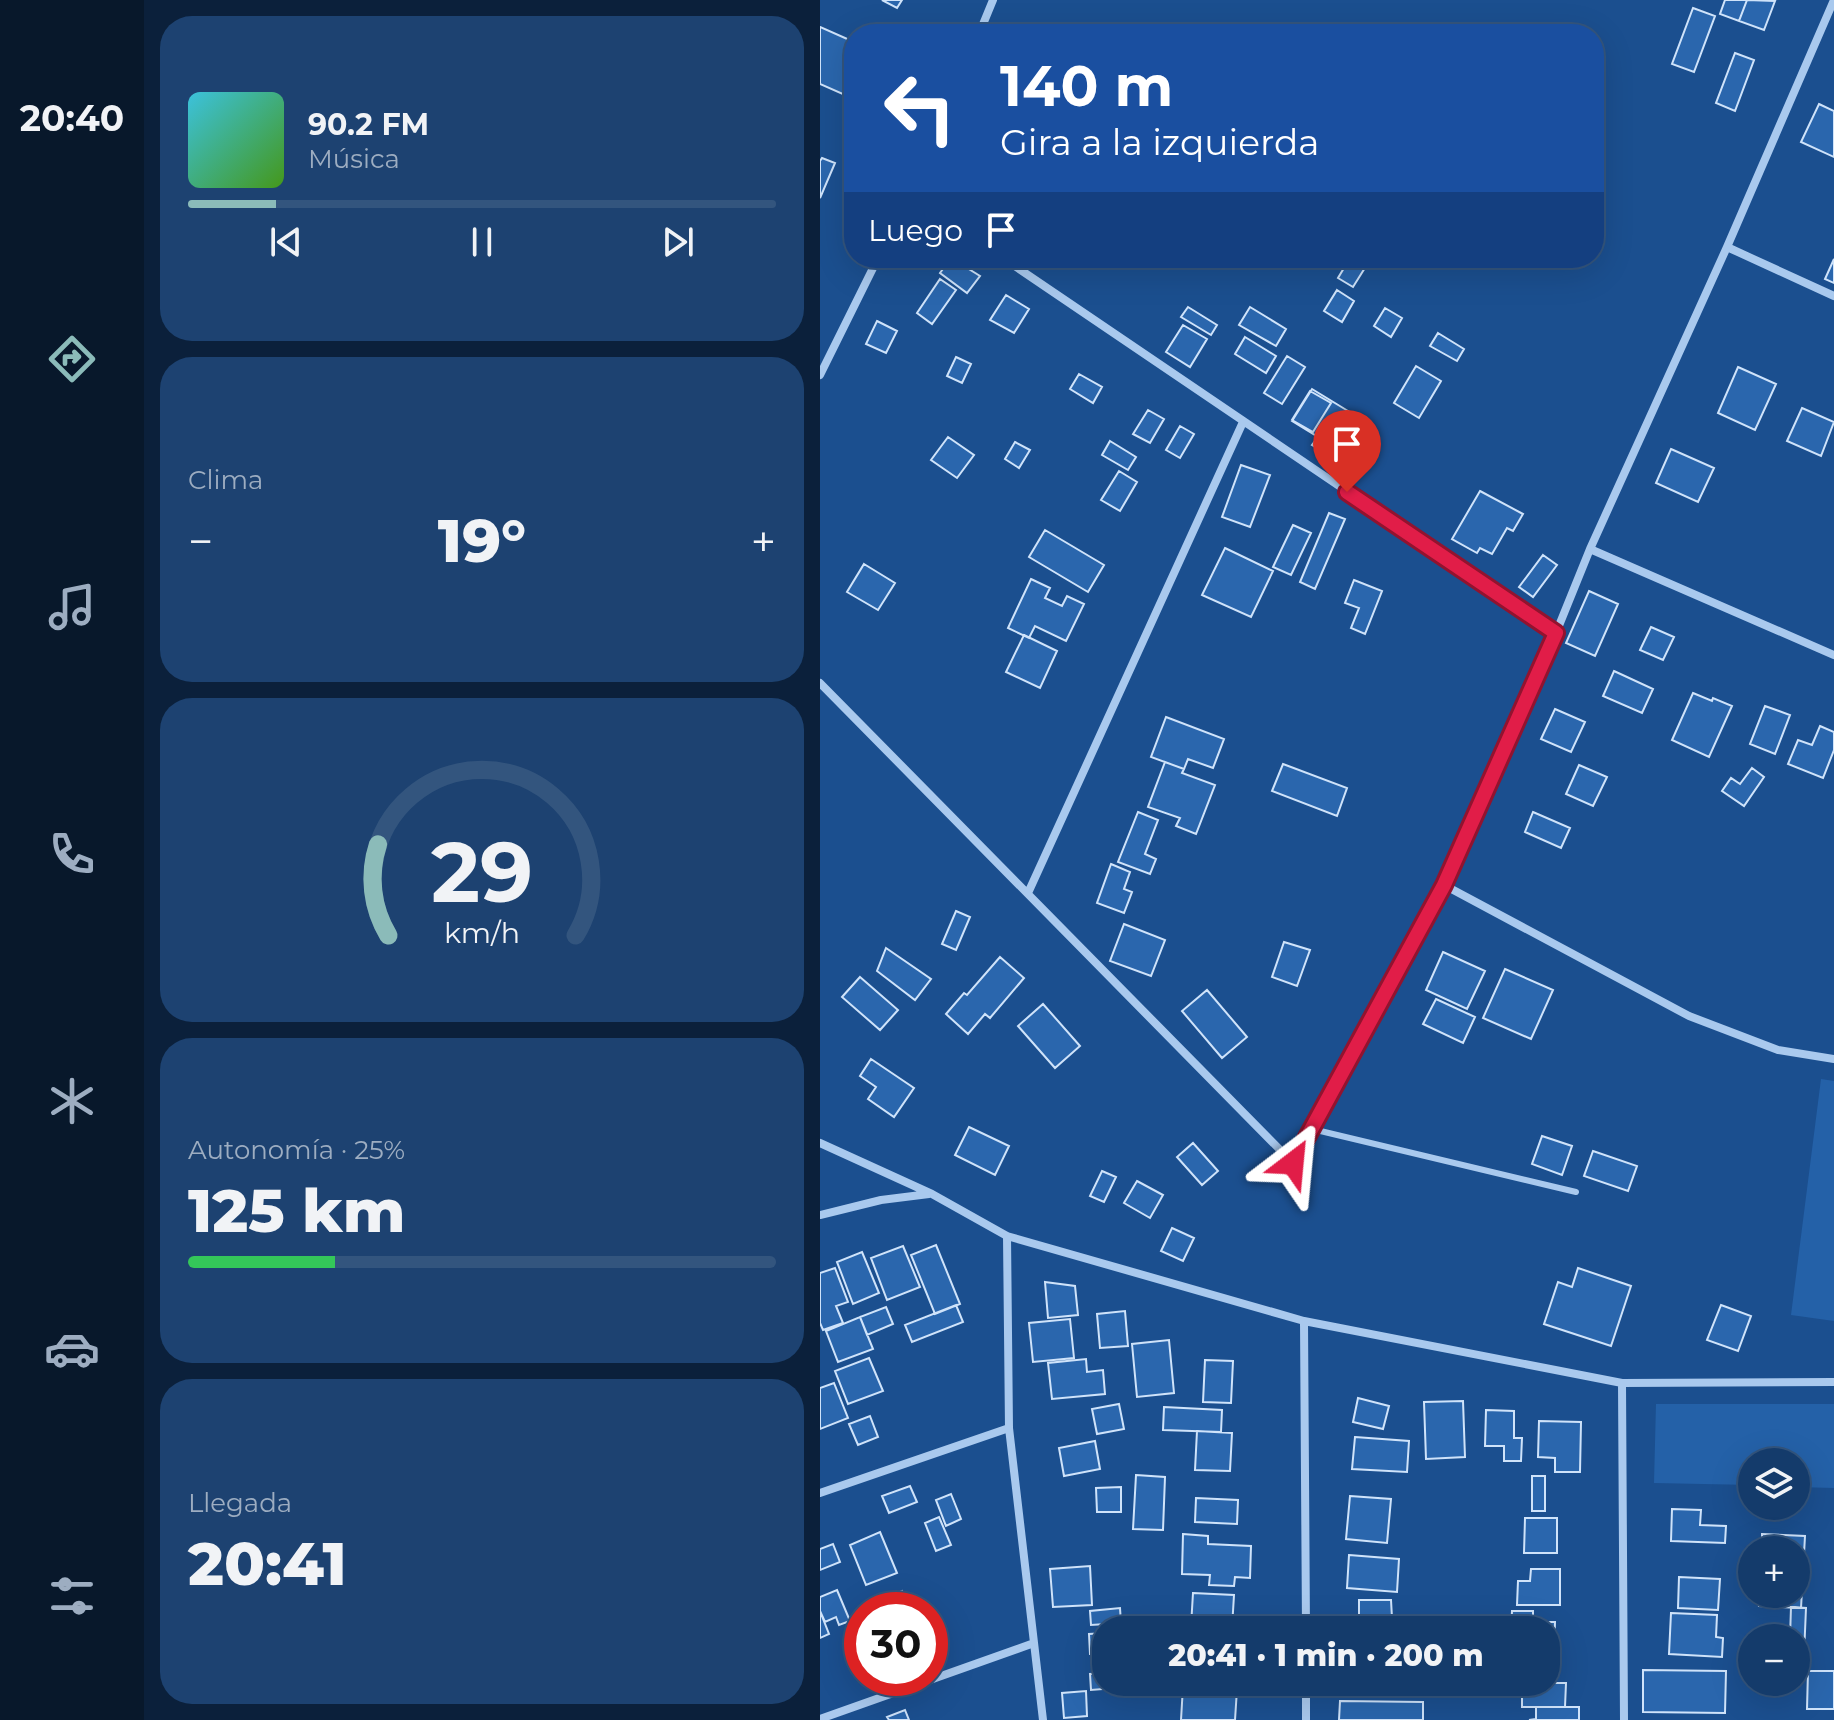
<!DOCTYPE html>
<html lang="es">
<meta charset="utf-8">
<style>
:root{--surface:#143b6b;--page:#1d4271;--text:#f1f3f6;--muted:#9dadc1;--line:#33557e;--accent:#8bbbb9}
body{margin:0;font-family:Montserrat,sans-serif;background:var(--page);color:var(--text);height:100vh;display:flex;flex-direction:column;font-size:30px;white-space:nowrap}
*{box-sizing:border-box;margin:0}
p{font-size:26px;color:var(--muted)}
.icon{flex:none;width:44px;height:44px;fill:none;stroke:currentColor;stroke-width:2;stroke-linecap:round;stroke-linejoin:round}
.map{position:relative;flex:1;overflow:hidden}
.panel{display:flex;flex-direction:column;gap:16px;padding:16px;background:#0b203b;width:676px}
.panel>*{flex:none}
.hud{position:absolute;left:24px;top:24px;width:760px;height:244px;border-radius:32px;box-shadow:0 8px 32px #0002,0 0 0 2px var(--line);background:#1a4fa0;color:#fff;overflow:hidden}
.buttons{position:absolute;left:918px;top:1448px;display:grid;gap:16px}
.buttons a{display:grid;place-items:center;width:72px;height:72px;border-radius:50%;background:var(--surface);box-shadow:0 8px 32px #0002,0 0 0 2px var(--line);font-size:40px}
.speed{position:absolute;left:24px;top:1592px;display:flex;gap:16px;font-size:40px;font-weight:700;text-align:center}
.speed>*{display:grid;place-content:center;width:104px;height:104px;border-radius:50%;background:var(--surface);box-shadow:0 8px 32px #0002,0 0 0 2px var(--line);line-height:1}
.speed .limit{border:12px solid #d22;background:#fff;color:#111}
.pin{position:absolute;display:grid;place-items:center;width:68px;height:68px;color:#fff;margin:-82px -34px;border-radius:50% 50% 50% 0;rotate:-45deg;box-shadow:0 0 8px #0007}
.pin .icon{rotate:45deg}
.me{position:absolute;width:88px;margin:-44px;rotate:29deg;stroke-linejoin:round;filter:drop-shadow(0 0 6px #0008)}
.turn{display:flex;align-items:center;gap:28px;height:168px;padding:0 24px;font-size:36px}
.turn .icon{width:104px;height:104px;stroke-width:2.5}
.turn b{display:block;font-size:56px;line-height:68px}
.then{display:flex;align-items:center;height:76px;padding:0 24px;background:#0003;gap:16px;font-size:30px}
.big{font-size:60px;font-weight:800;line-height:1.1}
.panel .tile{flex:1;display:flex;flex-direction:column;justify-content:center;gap:12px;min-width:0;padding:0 28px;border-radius:32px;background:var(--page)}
.panel .dial{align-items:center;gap:0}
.dial svg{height:208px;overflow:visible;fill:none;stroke:var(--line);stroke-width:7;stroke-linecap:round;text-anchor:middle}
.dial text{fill:var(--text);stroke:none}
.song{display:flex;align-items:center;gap:24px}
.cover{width:96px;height:96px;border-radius:12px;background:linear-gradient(135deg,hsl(190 70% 55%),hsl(100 70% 35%))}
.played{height:8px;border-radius:4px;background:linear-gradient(90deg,var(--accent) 15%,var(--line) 15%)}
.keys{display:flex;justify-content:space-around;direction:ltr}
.heat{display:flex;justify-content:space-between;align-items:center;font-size:44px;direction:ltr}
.charge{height:12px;border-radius:6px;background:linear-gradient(90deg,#34c759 25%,var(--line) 0)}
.trip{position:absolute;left:272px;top:1616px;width:468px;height:80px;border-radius:32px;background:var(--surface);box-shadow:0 8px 32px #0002,0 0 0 2px var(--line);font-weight:800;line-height:80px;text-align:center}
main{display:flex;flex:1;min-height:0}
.tab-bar{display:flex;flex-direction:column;width:144px;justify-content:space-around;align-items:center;background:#08182b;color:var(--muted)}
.tab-bar .icon{width:56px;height:56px}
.tab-bar .active{color:var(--accent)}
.tab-bar b{font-size:36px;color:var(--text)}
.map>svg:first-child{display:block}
.green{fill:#2461a8}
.building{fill:#2a66ad;stroke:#cfe3fa;stroke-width:2}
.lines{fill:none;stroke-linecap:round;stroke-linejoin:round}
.service{stroke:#a9c9ee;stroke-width:6}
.minor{stroke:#a9c9ee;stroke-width:8}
.route-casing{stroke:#92132f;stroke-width:20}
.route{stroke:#e11d48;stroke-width:14}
</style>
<main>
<nav class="tab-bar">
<b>20:40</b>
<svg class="icon active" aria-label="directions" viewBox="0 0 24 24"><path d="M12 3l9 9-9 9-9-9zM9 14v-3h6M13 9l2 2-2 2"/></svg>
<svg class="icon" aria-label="music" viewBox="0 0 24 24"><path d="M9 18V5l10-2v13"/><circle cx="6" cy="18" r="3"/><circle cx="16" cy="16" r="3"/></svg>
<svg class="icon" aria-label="phone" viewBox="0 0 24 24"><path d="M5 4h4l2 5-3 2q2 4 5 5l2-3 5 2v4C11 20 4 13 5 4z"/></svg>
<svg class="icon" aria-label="climate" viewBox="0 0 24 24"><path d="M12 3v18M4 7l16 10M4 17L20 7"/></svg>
<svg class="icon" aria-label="car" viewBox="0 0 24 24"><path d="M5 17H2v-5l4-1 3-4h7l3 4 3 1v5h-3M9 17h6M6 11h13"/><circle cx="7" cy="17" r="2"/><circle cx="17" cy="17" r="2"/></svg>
<svg class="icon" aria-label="filters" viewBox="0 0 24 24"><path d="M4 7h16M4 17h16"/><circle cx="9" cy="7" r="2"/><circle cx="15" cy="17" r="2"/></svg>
</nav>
<section class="panel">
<div class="tile">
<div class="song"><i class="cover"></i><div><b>90.2 FM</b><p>Música</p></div></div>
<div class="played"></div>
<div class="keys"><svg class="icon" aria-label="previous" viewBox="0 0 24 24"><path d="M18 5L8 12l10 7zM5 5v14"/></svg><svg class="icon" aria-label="pause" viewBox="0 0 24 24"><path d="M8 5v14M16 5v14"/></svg><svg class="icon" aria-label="next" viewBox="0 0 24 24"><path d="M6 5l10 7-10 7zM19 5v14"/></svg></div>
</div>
<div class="tile"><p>Clima</p>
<div class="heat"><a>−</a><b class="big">19°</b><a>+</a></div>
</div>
<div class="tile dial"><svg viewBox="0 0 100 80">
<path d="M14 69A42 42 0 1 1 86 69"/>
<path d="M14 69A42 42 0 0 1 10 34" stroke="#8bbbb9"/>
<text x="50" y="56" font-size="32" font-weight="700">29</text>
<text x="50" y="72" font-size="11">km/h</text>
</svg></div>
<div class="tile"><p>Autonomía · 25%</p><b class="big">125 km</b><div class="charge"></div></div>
<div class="tile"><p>Llegada</p><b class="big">20:41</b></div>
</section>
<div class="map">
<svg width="1014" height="1720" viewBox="0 0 1014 1720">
<rect width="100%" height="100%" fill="#1b4f8f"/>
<path class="green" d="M 1001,1079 L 1014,1081 L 1014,1321 L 971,1315 Z
M 836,1404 L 1014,1404 L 1014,1488 L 976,1487 L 976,1462 L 932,1462 L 932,1485 L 834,1483 Z"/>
<path class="building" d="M 62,0 L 82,0 L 77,8 Z
M 905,0 L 927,0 L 919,21 L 900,14 Z
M 927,0 L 955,1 L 944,30 L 919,21 Z
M 873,8 L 895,16 L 874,72 L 852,64 Z
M 0,27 L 34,42 L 34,99 L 0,84 Z
M 915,53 L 934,60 L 915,111 L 896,103 Z
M 999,104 L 1014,111 L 1014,157 L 981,142 Z
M 2,158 L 15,163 L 0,198 L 0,161 Z
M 131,258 L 160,276 L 147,293 L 120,273 Z
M 530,258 L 540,258 L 548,263 L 533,287 L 518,278 Z
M 1014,259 L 1014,283 L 1005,279 Z
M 120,279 L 136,290 L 112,324 L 97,313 Z
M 517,290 L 534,301 L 522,322 L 504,311 Z
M 186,295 L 209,309 L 194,333 L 170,320 Z
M 368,307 L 397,325 L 391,335 L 361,317 Z
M 430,307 L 466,329 L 456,346 L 419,325 Z
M 565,308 L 582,318 L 571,337 L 554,326 Z
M 57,321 L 77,331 L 66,353 L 46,344 Z
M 363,325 L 387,339 L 370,367 L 346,352 Z
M 618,333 L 644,349 L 637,361 L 610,346 Z
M 425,337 L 456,356 L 446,373 L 415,354 Z
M 467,356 L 485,367 L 462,404 L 444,393 Z
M 136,357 L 151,364 L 142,383 L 127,376 Z
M 596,366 L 621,381 L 599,418 L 574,403 Z
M 918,367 L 956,384 L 935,430 L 898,413 Z
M 259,374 L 282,387 L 273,403 L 250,389 Z
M 492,389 L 546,422 L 520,462 L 492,445 L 498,437 L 472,421 Z
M 490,391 L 511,403 L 493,432 L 472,420 Z
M 982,408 L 1014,422 L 1001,456 L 967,441 Z
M 328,410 L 344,419 L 330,443 L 313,434 Z
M 360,426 L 374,434 L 360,458 L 346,450 Z
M 128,437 L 154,455 L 137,478 L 111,460 Z
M 290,441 L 316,457 L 308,470 L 282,455 Z
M 195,442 L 210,450 L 199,468 L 185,459 Z
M 851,449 L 894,468 L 878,502 L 836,483 Z
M 421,465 L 450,475 L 430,527 L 402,517 Z
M 299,471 L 317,482 L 300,511 L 281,500 Z
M 660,491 L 703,514 L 693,531 L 687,528 L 672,554 L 660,548 L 657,553 L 632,539 Z
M 509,513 L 525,519 L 495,589 L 480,582 Z
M 473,525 L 491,533 L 471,575 L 453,567 Z
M 225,530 L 284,565 L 268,592 L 209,557 Z
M 405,548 L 453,571 L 431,617 L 382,595 Z
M 723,555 L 737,565 L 713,597 L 699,587 Z
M 44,564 L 75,583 L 58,610 L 27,592 Z
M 211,579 L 230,588 L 225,598 L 242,606 L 247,596 L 264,604 L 246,641 L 215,626 L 209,638 L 188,628 Z
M 534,580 L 562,591 L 545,634 L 531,628 L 539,608 L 525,603 Z
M 769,591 L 798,604 L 775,656 L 746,643 Z
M 831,627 L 854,637 L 843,660 L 820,650 Z
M 204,635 L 237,651 L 220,688 L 186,672 Z
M 794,671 L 833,689 L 822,713 L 783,696 Z
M 873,693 L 892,701 L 893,698 L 912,706 L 889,757 L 852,740 Z
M 945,706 L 970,715 L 955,754 L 930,744 Z
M 735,709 L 765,722 L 751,752 L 721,739 Z
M 346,717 L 404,739 L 393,768 L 368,759 L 364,769 L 331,757 Z
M 1000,726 L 1014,732 L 1014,750 L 1003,778 L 968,764 L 978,740 L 992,745 Z
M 345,762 L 364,769 L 362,773 L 395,785 L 376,834 L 356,826 L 360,818 L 328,807 Z
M 463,764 L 527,788 L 517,816 L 452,791 Z
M 759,765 L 787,777 L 773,806 L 746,794 Z
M 932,768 L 944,777 L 924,806 L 902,791 L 911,778 L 920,784 Z
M 318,812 L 338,820 L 325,854 L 336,859 L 330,874 L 298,862 Z
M 713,812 L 750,828 L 741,848 L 705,832 Z
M 291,864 L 310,872 L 304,889 L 312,892 L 304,913 L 277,903 Z
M 136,911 L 150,917 L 136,950 L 122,944 Z
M 304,924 L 345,940 L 331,976 L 290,961 Z
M 464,942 L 490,950 L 477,986 L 452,977 Z
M 66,948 L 111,979 L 95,1000 L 57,971 Z
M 623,952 L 665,971 L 647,1009 L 606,990 Z
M 180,957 L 204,978 L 170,1018 L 165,1014 L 148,1034 L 126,1014 L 144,993 L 147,995 Z
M 685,969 L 733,990 L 711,1039 L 663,1018 Z
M 40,977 L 78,1010 L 60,1030 L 22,997 Z
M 387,990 L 427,1037 L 402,1058 L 362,1011 Z
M 616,999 L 655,1017 L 643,1043 L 603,1024 Z
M 223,1004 L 260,1046 L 235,1068 L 198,1026 Z
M 51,1059 L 94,1088 L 74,1117 L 48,1099 L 56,1087 L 40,1076 Z
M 149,1127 L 189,1146 L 175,1175 L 135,1155 Z
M 722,1136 L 752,1146 L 742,1175 L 712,1164 Z
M 373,1143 L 398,1171 L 382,1185 L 357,1157 Z
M 773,1151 L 817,1166 L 808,1191 L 764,1176 Z
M 282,1171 L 296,1177 L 284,1202 L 270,1196 Z
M 317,1181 L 343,1195 L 330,1218 L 304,1203 Z
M 352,1228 L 374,1238 L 363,1261 L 341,1251 Z
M 116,1245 L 140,1304 L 115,1314 L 91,1255 Z
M 83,1246 L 100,1287 L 67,1300 L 51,1258 Z
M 42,1252 L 59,1293 L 33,1304 L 17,1262 Z
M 15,1268 L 28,1302 L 16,1306 L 23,1323 L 3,1330 L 0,1323 L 0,1273 Z
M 758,1268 L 811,1286 L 791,1346 L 724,1324 L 738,1282 L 752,1287 Z
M 225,1282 L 255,1286 L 258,1315 L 228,1318 Z
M 136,1305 L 143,1322 L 92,1342 L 85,1325 Z
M 901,1305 L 931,1316 L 918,1351 L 887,1340 Z
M 66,1307 L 73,1324 L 47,1335 L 40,1317 Z
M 305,1311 L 308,1346 L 280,1348 L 277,1314 Z
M 40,1317 L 53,1349 L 18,1362 L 6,1331 Z
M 250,1319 L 254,1358 L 213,1362 L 209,1323 Z
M 349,1340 L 354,1393 L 317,1397 L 312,1344 Z
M 49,1358 L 63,1391 L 28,1404 L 15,1371 Z
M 266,1359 L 267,1372 L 283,1370 L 285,1394 L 232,1399 L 228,1363 Z
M 385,1360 L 413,1361 L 411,1403 L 383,1402 Z
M 14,1383 L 28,1418 L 0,1429 L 0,1388 Z
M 538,1398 L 569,1406 L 563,1429 L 533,1422 Z
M 643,1401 L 645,1457 L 606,1459 L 604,1402 Z
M 299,1404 L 304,1429 L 277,1434 L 272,1409 Z
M 344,1407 L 402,1410 L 401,1432 L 343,1430 Z
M 666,1410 L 694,1411 L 694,1438 L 702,1438 L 701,1461 L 684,1461 L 684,1446 L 665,1446 Z
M 50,1416 L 58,1437 L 38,1445 L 29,1424 Z
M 719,1421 L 761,1422 L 760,1472 L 735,1472 L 735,1458 L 718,1457 Z
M 377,1431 L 412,1433 L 410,1471 L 375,1470 Z
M 535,1437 L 589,1441 L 587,1472 L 532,1469 Z
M 275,1441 L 280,1469 L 244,1476 L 239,1448 Z
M 316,1475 L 345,1477 L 343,1530 L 313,1529 Z
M 712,1476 L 725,1476 L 725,1511 L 712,1511 Z
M 90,1486 L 97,1502 L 69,1513 L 62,1496 Z
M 301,1487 L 301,1512 L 277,1512 L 276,1488 Z
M 131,1494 L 141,1519 L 126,1526 L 116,1500 Z
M 530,1496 L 571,1499 L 567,1543 L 526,1539 Z
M 376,1498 L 418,1500 L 417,1524 L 375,1522 Z
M 852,1509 L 881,1510 L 880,1525 L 906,1526 L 905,1543 L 851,1541 Z
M 119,1517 L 131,1545 L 116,1551 L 105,1523 Z
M 705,1518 L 737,1518 L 737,1553 L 704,1553 Z
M 60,1532 L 77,1573 L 46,1585 L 30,1545 Z
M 363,1534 L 388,1536 L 388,1544 L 431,1546 L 430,1578 L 415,1577 L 414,1586 L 389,1585 L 390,1575 L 362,1574 Z
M 942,1534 L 985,1536 L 981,1608 L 939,1606 L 940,1594 L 976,1594 L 976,1550 L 942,1550 Z
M 13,1544 L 20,1562 L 0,1570 L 0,1549 Z
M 529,1555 L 579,1559 L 577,1592 L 527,1588 Z
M 270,1566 L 272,1605 L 233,1607 L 230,1569 Z
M 711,1569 L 740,1569 L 740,1605 L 697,1605 L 698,1581 L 710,1581 Z
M 859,1577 L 900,1579 L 898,1610 L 858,1608 Z
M 17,1590 L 30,1621 L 19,1625 L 16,1617 L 5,1622 L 0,1611 L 0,1597 Z
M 82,1591 L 89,1609 L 53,1610 L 50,1604 Z
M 373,1593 L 414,1595 L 412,1628 L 371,1626 Z
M 539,1600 L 571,1600 L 572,1618 L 577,1618 L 577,1630 L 539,1630 Z
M 971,1607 L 986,1608 L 984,1655 L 976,1655 L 976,1638 L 970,1638 Z
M 300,1608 L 301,1623 L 271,1625 L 270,1611 Z
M 0,1611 L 9,1634 L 0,1638 Z
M 692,1611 L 713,1611 L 713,1622 L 735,1622 L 734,1654 L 726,1654 L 726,1630 L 691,1630 Z
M 851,1613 L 897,1615 L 896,1637 L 903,1638 L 902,1657 L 849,1654 Z
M 286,1633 L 286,1653 L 270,1654 L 269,1634 Z
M 823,1670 L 906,1671 L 905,1713 L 823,1712 Z
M 988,1671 L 1014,1671 L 1014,1709 L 987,1709 Z
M 286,1673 L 286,1682 L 307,1682 L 308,1687 L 271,1690 L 270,1674 Z
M 519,1682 L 583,1682 L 583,1691 L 519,1690 Z
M 702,1683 L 746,1683 L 745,1707 L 702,1707 Z
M 363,1686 L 417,1689 L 415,1720 L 361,1720 Z
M 266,1691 L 267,1716 L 244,1718 L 242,1693 Z
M 520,1701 L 603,1702 L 603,1720 L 519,1720 Z
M 716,1707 L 759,1707 L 759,1720 L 709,1720 L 716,1719 Z
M 85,1710 L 89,1720 L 69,1720 L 67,1717 Z"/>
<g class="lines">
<path class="service" d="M 492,1129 L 756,1192"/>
<path class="minor" d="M 159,34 L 173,0
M 907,247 L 1014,296
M 183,258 L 736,633
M 0,375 L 58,258
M 770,549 L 1014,655
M 0,683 L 473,1163 L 624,885 L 736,633 L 770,549 L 907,247 L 1014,0
M 624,885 L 869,1016 L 958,1050 L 1014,1059
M 208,893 L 423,422
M 0,1143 L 112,1194 L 187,1236 L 484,1321 L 802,1383 L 1014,1382
M 0,1215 L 61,1200 L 109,1194
M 187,1236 L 189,1428 L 223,1720
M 484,1321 L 486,1630
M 802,1383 L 804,1720
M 0,1493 L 189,1428
M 486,1682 L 486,1720
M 0,1719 L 214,1643"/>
</g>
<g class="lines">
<g class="route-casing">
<path id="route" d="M 473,1163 L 624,885 L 736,633 L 527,492"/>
</g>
<use href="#route" class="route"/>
</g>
</svg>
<div class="buttons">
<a><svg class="icon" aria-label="layers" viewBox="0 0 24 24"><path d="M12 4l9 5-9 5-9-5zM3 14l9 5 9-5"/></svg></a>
<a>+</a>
<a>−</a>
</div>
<div class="speed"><div class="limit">30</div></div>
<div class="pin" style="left:527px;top:492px;background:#d93025"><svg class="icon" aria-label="arrive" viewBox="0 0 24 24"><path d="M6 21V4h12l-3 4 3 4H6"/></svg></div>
<svg class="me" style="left:473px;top:1163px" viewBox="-20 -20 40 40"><path d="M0-17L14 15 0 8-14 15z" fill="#e11d48" stroke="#fff" stroke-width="4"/></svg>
<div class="trip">20:41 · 1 min · 200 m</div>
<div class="hud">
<div class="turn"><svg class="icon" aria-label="left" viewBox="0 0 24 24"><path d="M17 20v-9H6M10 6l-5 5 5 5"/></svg><div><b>140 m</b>Gira a la izquierda</div></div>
<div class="then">Luego<svg class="icon" aria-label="arrive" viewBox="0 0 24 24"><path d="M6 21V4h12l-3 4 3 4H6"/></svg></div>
</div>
</div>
</main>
